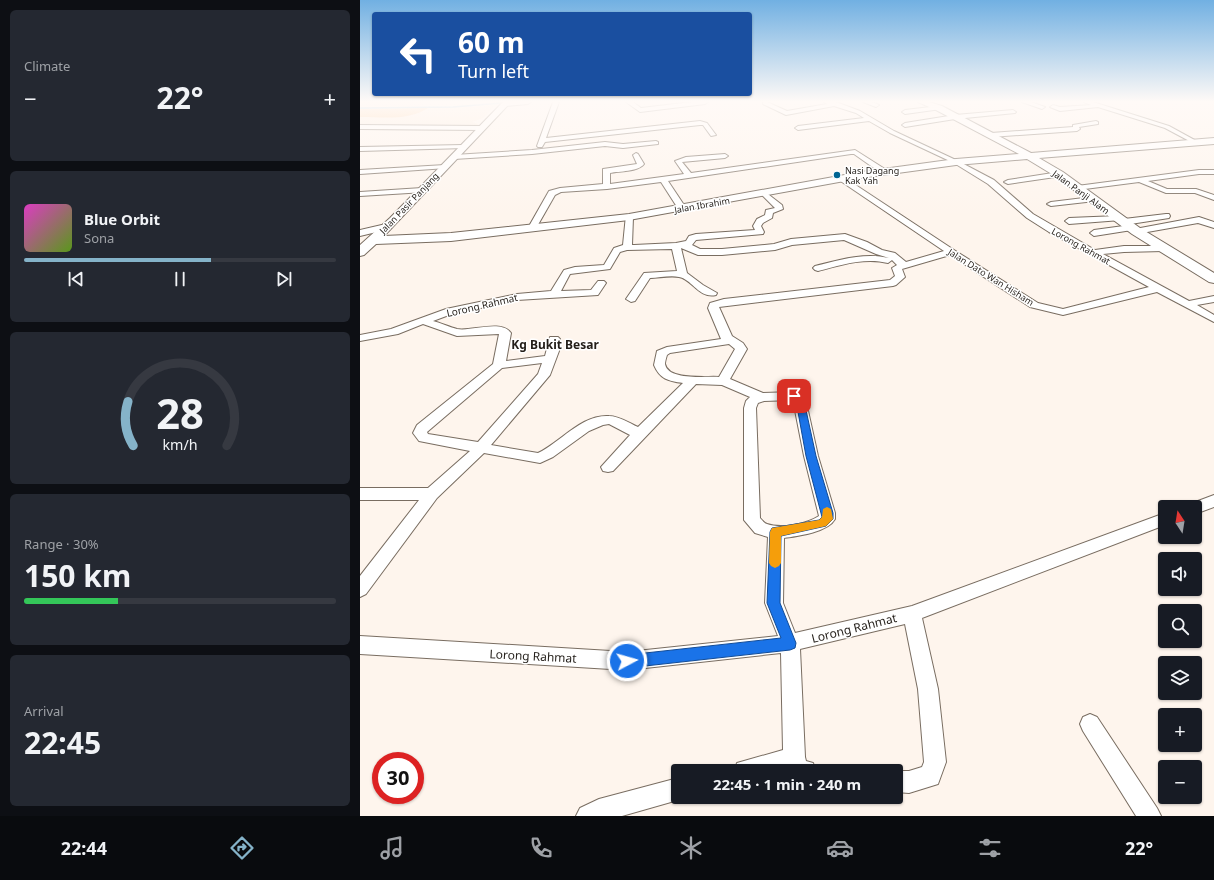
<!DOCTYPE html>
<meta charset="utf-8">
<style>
:root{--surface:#171b24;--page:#242831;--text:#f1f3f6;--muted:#9ea1a6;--line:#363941;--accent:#85b3c9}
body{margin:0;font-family:"Noto Sans",sans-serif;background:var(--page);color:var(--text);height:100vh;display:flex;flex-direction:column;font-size:15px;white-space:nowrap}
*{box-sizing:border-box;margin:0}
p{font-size:13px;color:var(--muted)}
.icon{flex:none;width:22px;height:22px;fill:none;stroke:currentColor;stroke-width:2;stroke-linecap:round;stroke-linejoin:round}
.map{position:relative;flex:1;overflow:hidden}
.side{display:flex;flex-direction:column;gap:10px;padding:10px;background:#0d0f14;width:360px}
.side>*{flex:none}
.hud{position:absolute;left:12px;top:12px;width:380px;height:84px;border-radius:4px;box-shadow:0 1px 3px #0004;background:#1a4fa0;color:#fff;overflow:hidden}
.needle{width:26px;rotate:348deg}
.tools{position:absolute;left:798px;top:500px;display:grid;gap:8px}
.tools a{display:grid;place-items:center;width:44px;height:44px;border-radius:4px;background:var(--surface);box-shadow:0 1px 3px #0004;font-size:20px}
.speed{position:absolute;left:12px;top:752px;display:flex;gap:8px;font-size:20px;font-weight:700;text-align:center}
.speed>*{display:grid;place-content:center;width:52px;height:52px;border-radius:50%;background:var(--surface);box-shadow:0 1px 3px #0004;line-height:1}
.speed .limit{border:6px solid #d22;background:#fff;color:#111}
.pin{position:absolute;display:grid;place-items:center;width:34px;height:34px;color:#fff;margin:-17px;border-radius:8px;box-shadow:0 2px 6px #0006}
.me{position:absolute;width:44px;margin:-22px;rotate:84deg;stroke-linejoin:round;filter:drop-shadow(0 0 3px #0008)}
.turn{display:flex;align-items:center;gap:14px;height:84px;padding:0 20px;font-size:18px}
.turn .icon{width:52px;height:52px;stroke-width:2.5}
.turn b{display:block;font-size:28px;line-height:34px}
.big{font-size:30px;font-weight:700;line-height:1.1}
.side .tile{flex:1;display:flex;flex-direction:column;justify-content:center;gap:6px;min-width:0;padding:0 14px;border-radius:6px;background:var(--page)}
.side .dial{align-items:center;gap:0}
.dial svg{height:104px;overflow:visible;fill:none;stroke:var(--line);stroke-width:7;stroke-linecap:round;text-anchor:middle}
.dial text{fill:var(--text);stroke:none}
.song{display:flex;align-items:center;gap:12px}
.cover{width:48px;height:48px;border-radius:6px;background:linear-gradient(135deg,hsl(310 70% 55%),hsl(90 70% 35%))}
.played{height:4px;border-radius:2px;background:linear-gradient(90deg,var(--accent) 60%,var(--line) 60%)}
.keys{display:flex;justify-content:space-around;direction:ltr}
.heat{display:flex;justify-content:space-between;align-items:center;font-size:22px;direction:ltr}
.charge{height:6px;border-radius:3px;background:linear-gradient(90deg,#34c759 30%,var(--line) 0)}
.trip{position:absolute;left:311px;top:764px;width:232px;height:40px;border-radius:4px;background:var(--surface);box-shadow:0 1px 3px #0004;font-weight:700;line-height:40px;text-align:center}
.tabs{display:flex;height:64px;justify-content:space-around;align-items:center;background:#090b0e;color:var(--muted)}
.tabs .icon{width:28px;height:28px}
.tabs .current{color:var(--accent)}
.tabs b{font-size:18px;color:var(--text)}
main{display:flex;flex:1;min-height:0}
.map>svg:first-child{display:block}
.built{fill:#fcecdc}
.green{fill:#fbc893}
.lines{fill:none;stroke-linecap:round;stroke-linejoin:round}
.stream{stroke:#5eaada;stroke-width:1.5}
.minor-casing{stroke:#796d61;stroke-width:2}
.secondary-casing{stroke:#796d61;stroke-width:2}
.minor{fill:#fff;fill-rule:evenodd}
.secondary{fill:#fff;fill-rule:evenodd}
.route{fill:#1a73e8;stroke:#114b97}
.slow{fill:#f59e0b}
.poi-dot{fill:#006593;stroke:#fff;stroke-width:1.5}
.labels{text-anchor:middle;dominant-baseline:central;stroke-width:3;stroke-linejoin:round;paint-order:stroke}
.far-poi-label{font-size:9px;fill:#231e19;stroke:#fff;text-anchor:start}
.far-street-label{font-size:9px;fill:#231e19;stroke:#fff}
.street-label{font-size:10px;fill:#231e19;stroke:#fff}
.quarter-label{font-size:12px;font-weight:bold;fill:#231e19;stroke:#fff}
.near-street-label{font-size:12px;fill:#231e19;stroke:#fff}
</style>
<main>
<section class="side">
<div class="tile"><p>Climate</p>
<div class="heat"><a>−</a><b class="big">22°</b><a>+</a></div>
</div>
<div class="tile">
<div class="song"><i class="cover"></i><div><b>Blue Orbit</b><p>Sona</p></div></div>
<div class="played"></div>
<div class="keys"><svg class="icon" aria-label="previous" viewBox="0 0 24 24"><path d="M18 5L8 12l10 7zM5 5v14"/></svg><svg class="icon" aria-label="pause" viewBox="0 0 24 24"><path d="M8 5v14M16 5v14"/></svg><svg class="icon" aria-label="next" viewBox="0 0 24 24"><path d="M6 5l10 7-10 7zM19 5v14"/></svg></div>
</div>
<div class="tile dial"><svg viewBox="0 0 100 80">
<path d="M14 69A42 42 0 1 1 86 69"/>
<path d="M14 69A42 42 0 0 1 10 35" stroke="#85b3c9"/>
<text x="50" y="56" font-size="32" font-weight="700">28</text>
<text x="50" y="72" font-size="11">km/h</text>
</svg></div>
<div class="tile"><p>Range · 30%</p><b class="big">150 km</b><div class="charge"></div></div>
<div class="tile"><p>Arrival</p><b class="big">22:45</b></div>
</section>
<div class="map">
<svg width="854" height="816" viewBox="0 0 854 816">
<rect width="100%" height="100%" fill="#fef5ed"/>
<path class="built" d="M 0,102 L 64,102 L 60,106 L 0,106 Z
M 135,105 L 123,118 L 112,122 L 118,124 L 115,127 L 0,126 L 0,109 L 93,108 Z"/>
<path class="green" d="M 68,108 C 48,121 23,117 0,117 L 0,109 Z"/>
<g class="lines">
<path class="stream" d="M 0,108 L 93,107 L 141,103"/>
<g class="minor-casing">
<path id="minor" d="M 149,102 L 171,102 L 168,104 L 145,106 L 142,104 Z
M 193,102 L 199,102 L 186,138 L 340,121 L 347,123 L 356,135 L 351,136 L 343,125 L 340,125 L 185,142 L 182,147 L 178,147 L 177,146 Z
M 266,102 L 273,102 L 281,108 L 332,102 L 348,102 L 345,104 L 280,112 Z
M 403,102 L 407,102 L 427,111 L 467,104 L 464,102 L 476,102 L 500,111 L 534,131 L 598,161 L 634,180 L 673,214 L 735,250 L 764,246 L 806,246 L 808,248 L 803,251 L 764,252 L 743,254 L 829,301 L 854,296 L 854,302 L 837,305 L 854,315 L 854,322 L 797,292 L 703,315 L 670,307 L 590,255 L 542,269 L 545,277 L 536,285 L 533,286 L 359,307 L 372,336 L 383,343 L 387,349 L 370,379 L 403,393 L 434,392 L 443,394 L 445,397 L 458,456 L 475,513 L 475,519 C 468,532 438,536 424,538 L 423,603 L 435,633 L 552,606 L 805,513 L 805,525 L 562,618 L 578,689 L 586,762 L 578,784 L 549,793 L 536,792 L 536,771 L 533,771 L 549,771 L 562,767 L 564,762 L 558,689 L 545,624 L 440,649 L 445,757 L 446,761 L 453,763 L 456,771 L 374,771 L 377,763 L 423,750 L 421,653 L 267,670 L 0,654 L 0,636 L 267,652 L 418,636 L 405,603 L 408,537 L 395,533 L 384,520 L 384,408 L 386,401 L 390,397 L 362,385 L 336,384 L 253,471 L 248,472 L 243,471 L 241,467 L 270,435 L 249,424 L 243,425 L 229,431 L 193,457 L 180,463 L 124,453 L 77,498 L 6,594 L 0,597 L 0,576 L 59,500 L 0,500 L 0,488 L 68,488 L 110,451 L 59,441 L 53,433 L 57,425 L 133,364 L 139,334 L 97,336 L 63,324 L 38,334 L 0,341 L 0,335 L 31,329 L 86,309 L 157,294 L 191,291 L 204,270 L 215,267 L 244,265 L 254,248 L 263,245 L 266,215 L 269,215 L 273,217 L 272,245 L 274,245 L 316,243 L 326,241 L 329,236 L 336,234 L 395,230 L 393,226 L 397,219 L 405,215 L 406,210 L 415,208 L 400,193 L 404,191 L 422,205 L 423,209 L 413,213 L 412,218 L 403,223 L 401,226 L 404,232 L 403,234 L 336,240 L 332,245 L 340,249 L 362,249 L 414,244 L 431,239 L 485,234 L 507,242 L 522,250 L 535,253 L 546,262 L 584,251 L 479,180 L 478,178 L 482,176 L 594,250 L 678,303 L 703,309 L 789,287 L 689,232 L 667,218 L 628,184 L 594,163 L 530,133 L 509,121 L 438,130 L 435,128 L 438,126 L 504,118 L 496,113 L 474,106 L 426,115 L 403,104 ZM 484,240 L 516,254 L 529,258 C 505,252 478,260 455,266 L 453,268 L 455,270 L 458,271 C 480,265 505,257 528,263 L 532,260 L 537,265 L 532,268 L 535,276 L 530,280 L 364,299 L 350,303 L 348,308 L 361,339 L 307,347 L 297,351 L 294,365 C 300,379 308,381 323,383 L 278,427 C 269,423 259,416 249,416 C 222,414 201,442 178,453 L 131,445 L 190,375 L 199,351 L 200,339 L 198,337 L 190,337 L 185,356 L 146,361 L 151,333 C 141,319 111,332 97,329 C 89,327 81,323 73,321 L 89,315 L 157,300 L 238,295 L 246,283 L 244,281 L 238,281 L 231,290 L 201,291 L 210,274 L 250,269 L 260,252 L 267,250 L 312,249 L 317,271 L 284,273 L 266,299 L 271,302 L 275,301 L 290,278 C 299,278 310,275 319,277 C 332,279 339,299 356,295 L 357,293 L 343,285 L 327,273 L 321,248 L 338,255 L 362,255 L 415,250 L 432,245 ZM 369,344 L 375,349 L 359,377 C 347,376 308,381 305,364 C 305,362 306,358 307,355 L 310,353 ZM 182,363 L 178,374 L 118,442 L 68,434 L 67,432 L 142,368 ZM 433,400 L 444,456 L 459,516 C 447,524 421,529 407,524 C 404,523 402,520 400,518 L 396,408 L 398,403 L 404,401 Z
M 503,102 L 512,102 L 519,105 L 516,107 Z
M 662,102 L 671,102 L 685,107 L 682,109 Z
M 724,102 L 733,102 L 809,126 L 840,143 L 835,144 L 805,128 L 738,107 L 700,111 L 690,107 L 693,105 L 700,107 L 731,105 Z
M 579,106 L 581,107 L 581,109 L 545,114 L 542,112 L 545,110 Z
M 653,110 L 656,112 L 655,113 L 595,119 L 545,127 L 542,125 L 545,123 L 595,115 Z
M 736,121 L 738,122 L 738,124 L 719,127 L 720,129 L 717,131 L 631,137 L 628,135 L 631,133 L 713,127 L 713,125 Z
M 0,125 L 122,126 L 125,128 L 122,130 L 0,129 Z
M 296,141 L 298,142 L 298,144 L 263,148 L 245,146 L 172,154 L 94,159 L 91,157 L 94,155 L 172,150 L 245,142 L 263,144 Z
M 103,145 L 105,146 L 105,148 L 0,151 L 0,147 Z
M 495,150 L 528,171 L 524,173 L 521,173 L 494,154 L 491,154 L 308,181 L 326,208 L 322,210 L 319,210 L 301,182 L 247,189 L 201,192 L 195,195 L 175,230 L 172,231 L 168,228 L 189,191 L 200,188 L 243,184 L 243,169 L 277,164 L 273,155 L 276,153 L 278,154 L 284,164 C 278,172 259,171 250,173 L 250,184 L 324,174 L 315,161 L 326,157 L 365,154 L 368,156 L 365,158 L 322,162 L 331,173 Z
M 85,165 L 87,166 L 87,168 L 0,174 L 0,170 Z
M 839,170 L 854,170 L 854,174 L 839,174 L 788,181 L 807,189 L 836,189 L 854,195 L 854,200 L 835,193 L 806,193 L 779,182 L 717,190 L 713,188 L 717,186 Z
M 699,172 L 702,172 L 702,176 L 648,184 L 644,182 L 648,180 Z
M 62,188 L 66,190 L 65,192 L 0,196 L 0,192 Z
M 732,197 L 735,197 L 735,201 L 691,206 L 687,204 L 691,202 Z
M 806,214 L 809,214 L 810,216 L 809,218 L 764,225 L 760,222 L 764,219 Z
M 758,216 L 761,216 L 762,218 L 761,220 L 709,224 L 705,221 L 709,218 Z
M 839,217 L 854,222 L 854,228 L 838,223 L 776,234 L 773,233 L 772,230 L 734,236 L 730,233 L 734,230 L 771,225 L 774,226 L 775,229 Z
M 26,224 L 30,227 L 29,229 L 0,236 L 0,230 Z
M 854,495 L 854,507 L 835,514 L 835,507 L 828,507 L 830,504 Z
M 730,714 L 737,717 L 797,808 L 801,816 L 776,816 L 723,731 L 720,724 L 723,717 Z
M 318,778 L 318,797 L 326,797 L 318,800 L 262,816 L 216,816 L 220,808 L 239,799 Z"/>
</g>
<g class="secondary-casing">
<path id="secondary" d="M 143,102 L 151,102 L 24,236 L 91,233 L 269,214 L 501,172 L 596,159 L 659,154 L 576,110 L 558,102 L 569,102 L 582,106 L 671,153 L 854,138 L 854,144 L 679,158 L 703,172 L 780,228 L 854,273 L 854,283 L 849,282 L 772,234 L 695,176 L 667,159 L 596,165 L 501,178 L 269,220 L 91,241 L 16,244 L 4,255 L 0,256 L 0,245 L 30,218 Z"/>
</g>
<use href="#minor" class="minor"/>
<use href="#secondary" class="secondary"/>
</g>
<linearGradient id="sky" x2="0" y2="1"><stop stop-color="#71b0e2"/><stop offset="0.47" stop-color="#fffaf7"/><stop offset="1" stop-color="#fffaf7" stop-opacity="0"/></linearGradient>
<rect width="854" height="216" fill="url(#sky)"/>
<path class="route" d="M 434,393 L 442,395 L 444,401 L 456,456 L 473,513 L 473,519 L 466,526 L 421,536 L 420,603 L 436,643 L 435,648 L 430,650 L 267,668 L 262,666 L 260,661 L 262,657 L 267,655 L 421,638 L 407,603 L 410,532 L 412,528 L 459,520 L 462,517 L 446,456 L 436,401 L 429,396 Z"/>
<path class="slow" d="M 467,507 L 471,509 L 473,519 L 466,526 L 421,536 L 421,563 L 419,566 L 415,568 L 411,566 L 409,563 L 410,532 L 412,528 L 459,520 L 462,517 L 463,509 Z"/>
<circle class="poi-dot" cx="477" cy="175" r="4"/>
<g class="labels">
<g class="far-poi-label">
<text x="485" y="170">Nasi Dagang<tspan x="485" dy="10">Kak Yah</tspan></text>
</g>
<g class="far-street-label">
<text transform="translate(721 192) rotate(36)">Jalan Panji Alam</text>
<text transform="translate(49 203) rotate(-46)">Jalan Pasir Panjang</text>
<text transform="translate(342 205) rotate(-10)">Jalan Ibrahim</text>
<text transform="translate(721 246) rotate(29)">Lorong Rahmat</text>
<text transform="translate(631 277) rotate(32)">Jalan Dato Wan Hisham</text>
</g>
<g class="street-label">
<text transform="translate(122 305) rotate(-13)">Lorong Rahmat</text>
</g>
<g class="quarter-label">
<text x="195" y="344">Kg Bukit Besar</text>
</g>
<g class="near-street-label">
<text transform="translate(494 628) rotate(-14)">Lorong Rahmat</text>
<text transform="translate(173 656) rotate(3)">Lorong Rahmat</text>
</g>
</g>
</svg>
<div class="tools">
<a><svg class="needle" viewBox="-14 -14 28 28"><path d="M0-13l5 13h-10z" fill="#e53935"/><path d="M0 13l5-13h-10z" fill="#9ea1a6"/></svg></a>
<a><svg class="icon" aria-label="sound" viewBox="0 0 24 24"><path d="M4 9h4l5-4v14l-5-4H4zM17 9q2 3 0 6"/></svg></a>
<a><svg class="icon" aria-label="search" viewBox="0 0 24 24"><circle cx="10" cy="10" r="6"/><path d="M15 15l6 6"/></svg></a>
<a><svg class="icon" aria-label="layers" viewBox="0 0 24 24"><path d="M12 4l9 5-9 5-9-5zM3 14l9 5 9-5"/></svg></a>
<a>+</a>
<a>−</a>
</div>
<div class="speed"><div class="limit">30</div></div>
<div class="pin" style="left:434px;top:396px;background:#d93025"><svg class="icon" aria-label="arrive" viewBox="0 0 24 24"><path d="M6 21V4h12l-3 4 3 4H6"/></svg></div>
<svg class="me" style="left:267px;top:661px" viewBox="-20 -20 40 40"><circle r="17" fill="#1a73e8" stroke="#fff" stroke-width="3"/><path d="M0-11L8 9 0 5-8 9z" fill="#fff"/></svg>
<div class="trip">22:45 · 1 min · 240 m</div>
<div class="hud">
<div class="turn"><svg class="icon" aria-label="left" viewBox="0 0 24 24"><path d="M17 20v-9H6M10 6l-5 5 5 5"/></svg><div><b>60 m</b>Turn left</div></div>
</div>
</div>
</main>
<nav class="tabs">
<b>22:44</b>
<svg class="icon current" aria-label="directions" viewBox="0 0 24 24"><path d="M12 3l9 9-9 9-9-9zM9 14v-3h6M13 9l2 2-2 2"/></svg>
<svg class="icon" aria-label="music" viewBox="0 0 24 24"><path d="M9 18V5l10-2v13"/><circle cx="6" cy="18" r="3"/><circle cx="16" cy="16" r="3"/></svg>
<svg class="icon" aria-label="phone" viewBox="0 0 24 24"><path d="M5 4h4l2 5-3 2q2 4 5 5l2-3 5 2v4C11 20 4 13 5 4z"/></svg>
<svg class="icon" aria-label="climate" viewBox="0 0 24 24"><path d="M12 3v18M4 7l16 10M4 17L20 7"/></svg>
<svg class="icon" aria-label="car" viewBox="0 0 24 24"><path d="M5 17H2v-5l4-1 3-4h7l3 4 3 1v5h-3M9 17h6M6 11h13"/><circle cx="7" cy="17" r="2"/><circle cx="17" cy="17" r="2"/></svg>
<svg class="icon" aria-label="filters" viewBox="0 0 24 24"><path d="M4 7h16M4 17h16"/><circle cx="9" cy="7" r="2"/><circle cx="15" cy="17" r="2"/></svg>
<b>22°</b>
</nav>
